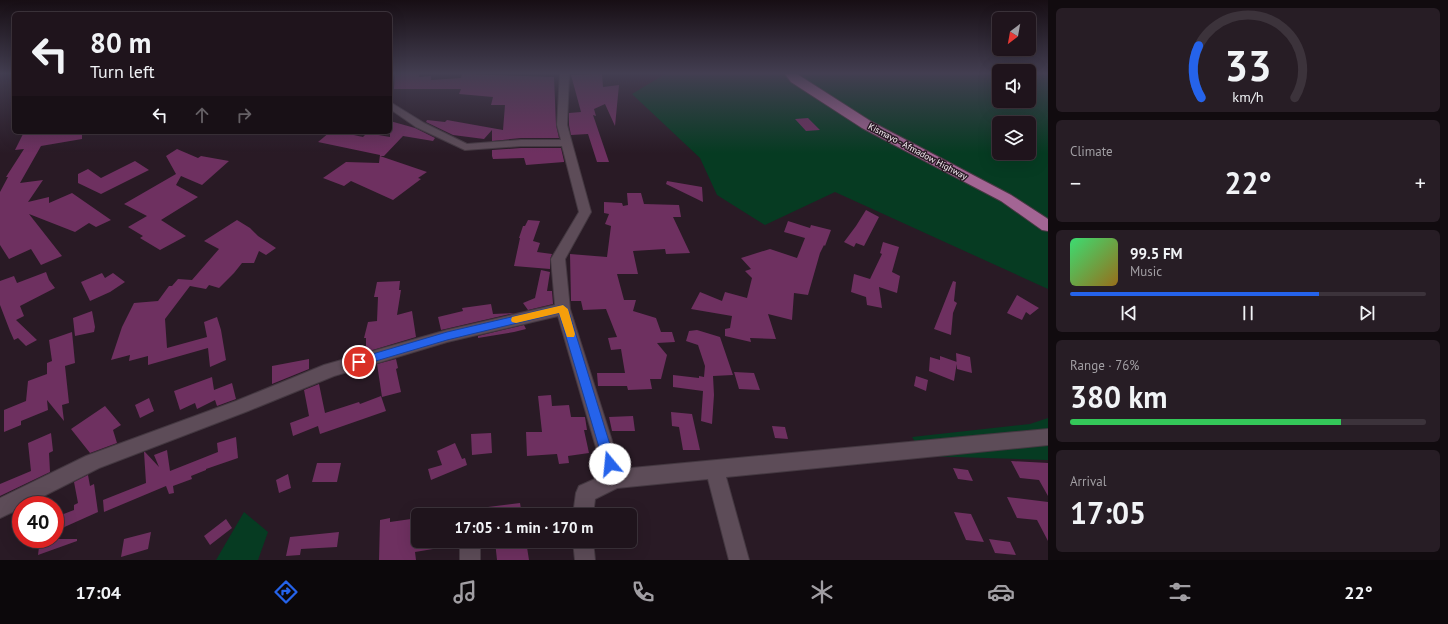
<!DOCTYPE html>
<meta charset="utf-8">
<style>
:root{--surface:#1f141c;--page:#271d25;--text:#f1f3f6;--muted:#a19ea3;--line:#3c333b;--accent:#2563eb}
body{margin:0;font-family:"PT Sans",sans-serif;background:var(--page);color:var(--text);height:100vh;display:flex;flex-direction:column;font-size:15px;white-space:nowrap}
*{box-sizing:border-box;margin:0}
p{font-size:13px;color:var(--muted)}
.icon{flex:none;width:22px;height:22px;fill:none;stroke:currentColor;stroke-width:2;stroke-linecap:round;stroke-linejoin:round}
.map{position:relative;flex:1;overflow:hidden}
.panel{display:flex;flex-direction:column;gap:8px;padding:8px;background:#110b0f;width:400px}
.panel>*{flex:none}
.hud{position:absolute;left:12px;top:12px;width:380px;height:122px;border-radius:6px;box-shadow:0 4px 16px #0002,0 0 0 1px var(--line);background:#1f141c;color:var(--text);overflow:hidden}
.needle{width:26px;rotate:211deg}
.buttons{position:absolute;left:992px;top:12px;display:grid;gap:8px}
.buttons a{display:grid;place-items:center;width:44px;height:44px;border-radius:6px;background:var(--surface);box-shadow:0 4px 16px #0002,0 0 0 1px var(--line);font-size:20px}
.speed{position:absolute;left:12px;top:496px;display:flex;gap:8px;font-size:20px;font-weight:700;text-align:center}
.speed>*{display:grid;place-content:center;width:52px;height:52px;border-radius:50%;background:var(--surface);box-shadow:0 4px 16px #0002,0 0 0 1px var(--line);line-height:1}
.speed .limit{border:6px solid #d22;background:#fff;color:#111}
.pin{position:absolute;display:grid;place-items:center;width:34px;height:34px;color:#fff;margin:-17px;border:2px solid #fff;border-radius:50%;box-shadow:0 1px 4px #0007}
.me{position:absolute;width:44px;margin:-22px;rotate:343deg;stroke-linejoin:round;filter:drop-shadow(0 0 3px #0008)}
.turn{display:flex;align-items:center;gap:14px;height:84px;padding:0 12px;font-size:18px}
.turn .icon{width:52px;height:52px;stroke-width:2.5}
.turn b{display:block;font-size:28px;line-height:34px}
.lanes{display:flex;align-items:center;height:38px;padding:0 12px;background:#0003;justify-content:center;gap:20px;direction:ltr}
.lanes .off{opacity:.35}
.big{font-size:30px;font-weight:800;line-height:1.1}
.panel .tile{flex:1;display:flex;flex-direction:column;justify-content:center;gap:6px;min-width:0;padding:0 14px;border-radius:6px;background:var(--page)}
.panel .dial{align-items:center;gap:0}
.dial svg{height:104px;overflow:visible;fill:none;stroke:var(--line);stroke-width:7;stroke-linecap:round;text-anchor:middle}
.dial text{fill:var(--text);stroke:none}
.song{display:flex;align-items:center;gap:12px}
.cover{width:48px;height:48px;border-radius:6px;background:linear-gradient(135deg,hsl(140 70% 55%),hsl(40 70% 35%))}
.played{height:4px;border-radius:2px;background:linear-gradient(90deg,var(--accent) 70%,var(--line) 70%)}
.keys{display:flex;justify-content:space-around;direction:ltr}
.heat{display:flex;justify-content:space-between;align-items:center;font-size:22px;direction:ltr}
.charge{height:6px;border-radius:3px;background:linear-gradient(90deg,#34c759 76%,var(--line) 0)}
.trip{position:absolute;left:411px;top:508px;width:226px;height:40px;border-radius:6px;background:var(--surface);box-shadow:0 4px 16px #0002,0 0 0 1px var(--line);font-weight:800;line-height:40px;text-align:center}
.tabs{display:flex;height:64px;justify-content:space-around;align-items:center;background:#0c080b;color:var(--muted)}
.tabs .icon{width:28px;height:28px}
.tabs .current{color:var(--accent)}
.tabs b{font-size:18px;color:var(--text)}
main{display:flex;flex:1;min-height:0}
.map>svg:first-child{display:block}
.green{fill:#063b22;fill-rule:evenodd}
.building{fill:#6e3060}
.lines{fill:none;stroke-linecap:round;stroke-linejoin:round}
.minor-casing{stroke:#443841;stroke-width:2}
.major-casing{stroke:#443841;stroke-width:2}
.minor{fill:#5d4c58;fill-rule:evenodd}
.major{fill:#a36594;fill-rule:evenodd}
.route{fill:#2563eb;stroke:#184099}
.slow{fill:#f59e0b}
.labels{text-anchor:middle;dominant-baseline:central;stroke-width:3;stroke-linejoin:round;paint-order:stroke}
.far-street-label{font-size:9px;fill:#f7edf4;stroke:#291a25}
</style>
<main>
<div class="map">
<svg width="1048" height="560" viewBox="0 0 1048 560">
<rect width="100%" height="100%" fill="#291a25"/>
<path class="green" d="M 665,74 L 999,74 L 999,101 L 1029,101 L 1029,74 L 1048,74 L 1048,289 L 835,192 L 765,225 L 717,195 L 700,158 L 632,94 ZM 999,123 L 1029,123 L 1029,153 L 999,153 Z
M 1048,418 L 1048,460 L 924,456 L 912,437 L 1030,424 Z
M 244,512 L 268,532 L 258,560 L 216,560 Z"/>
<path class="building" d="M 395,74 L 419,74 L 419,77 L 431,76 L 431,80 L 461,78 L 462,74 L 554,77 L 556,125 L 559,138 L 521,138 L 492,141 L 492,130 L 484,139 L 453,135 L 426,122 L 427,120 L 445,122 L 447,120 L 503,130 L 505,105 L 491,105 L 493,97 L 459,94 L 461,89 L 394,89 Z
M 602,74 L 603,87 L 619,85 L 615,126 L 605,104 L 594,109 L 596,116 L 593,115 L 609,162 L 597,162 L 588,134 L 571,135 L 569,125 L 569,113 L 581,112 L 571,75 Z
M 808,118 L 820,130 L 806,131 L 795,119 Z
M 390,121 L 415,128 L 435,138 L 433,141 L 403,136 L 384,156 L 380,156 L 427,172 L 418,178 L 421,179 L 393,200 L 351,181 L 344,186 L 323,178 L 346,162 L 379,163 L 380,155 L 318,142 L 330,132 L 340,132 L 363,137 L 367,133 L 390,137 Z
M 64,132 L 82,132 L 82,139 L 41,146 L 20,183 L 43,180 L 28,202 L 49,197 L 49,203 L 72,193 L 111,220 L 96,227 L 89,223 L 75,232 L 29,214 L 62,256 L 41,265 L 31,249 L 9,259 L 0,245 L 0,192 L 8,177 L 6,177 L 24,149 L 15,150 L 23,134 Z
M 521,148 L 561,148 L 564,161 L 564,162 L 526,165 L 524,158 L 493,159 L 493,156 L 492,159 L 492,150 Z
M 177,149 L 198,158 L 201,156 L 229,161 L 202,185 L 181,176 L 176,185 L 198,197 L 161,220 L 186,236 L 160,250 L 140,238 L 143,236 L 128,227 L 147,216 L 124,204 L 176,174 L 166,156 Z
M 135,161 L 149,170 L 101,194 L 78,183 L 78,174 L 88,169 L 101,178 Z
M 667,181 L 702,187 L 703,202 L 666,184 Z
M 627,193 L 641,193 L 644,204 L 679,205 L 681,217 L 673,217 L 690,253 L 666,254 L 665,249 L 633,251 L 638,274 L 617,274 L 624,300 L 636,300 L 633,311 L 656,318 L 661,332 L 672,332 L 675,342 L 657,343 L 667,355 L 661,379 L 650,379 L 652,389 L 628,390 L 627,386 L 598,386 L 597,373 L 625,373 L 621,349 L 611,350 L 608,338 L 617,337 L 606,309 L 583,310 L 581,301 L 571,301 L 570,254 L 607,257 L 611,226 L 605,224 L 609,214 L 604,213 L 604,202 L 622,203 L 623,206 L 628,205 Z
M 866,210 L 879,217 L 864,246 L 856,243 L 854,247 L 844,242 L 856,226 Z
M 237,220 L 250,228 L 258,236 L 276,248 L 266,255 L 259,251 L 254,263 L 242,263 L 234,273 L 219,288 L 209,285 L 206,289 L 190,286 L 165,319 L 167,348 L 207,337 L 204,322 L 217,317 L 221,330 L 226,360 L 210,367 L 208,348 L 148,365 L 148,356 L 129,361 L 130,355 L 111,360 L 122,327 L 134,303 L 158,301 L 169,286 L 172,286 L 178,279 L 192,280 L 219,249 L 204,241 Z
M 528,220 L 540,221 L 533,241 L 540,243 L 537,252 L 552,254 L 550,259 L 550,269 L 514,266 L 520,238 L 519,238 L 523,226 L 525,226 Z
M 788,221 L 810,228 L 811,225 L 831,230 L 825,246 L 824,245 L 820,253 L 808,295 L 794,293 L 792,320 L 768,314 L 776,339 L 750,338 L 751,342 L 725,336 L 725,329 L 730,328 L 732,316 L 691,309 L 700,292 L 722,301 L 725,292 L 747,298 L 752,278 L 745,271 L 751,269 L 741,258 L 770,249 L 797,258 L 805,238 L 784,232 Z
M 883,242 L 899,247 L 892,272 L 900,276 L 897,293 L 879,287 L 882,308 L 867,305 L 866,297 L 851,292 L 854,274 L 870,279 L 882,254 L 880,253 Z
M 541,270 L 550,272 L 547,291 L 552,291 L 553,304 L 528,310 L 523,303 L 535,298 Z
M 46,272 L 49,280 L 55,288 L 20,306 L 24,316 L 16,320 L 37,340 L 26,346 L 18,338 L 14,340 L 10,331 L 0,305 L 0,281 L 14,276 L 17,283 Z
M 102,273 L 105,278 L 113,273 L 125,282 L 110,292 L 90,301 L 81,282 Z
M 400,281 L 399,290 L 401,290 L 397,315 L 412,311 L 416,337 L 366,352 L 366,338 L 364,338 L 368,322 L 377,321 L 378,297 L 374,297 L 377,282 Z
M 953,281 L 956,282 L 954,301 L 957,303 L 953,313 L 951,335 L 934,329 Z
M 1017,295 L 1039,308 L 1030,315 L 1026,312 L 1022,320 L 1007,313 Z
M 491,304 L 493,314 L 514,313 L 441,330 L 438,317 L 463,311 L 462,308 Z
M 92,311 L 95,327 L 94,332 L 75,336 L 73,318 Z
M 524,325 L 526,329 L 514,332 L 478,338 L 478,336 Z
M 697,330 L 720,337 L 733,375 L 713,376 L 714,395 L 712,424 L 701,421 L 703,391 L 673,387 L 673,375 L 699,378 L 699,376 L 704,377 L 705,366 L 698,345 L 686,341 L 689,331 Z
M 72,332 L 75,363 L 65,366 L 69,403 L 62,405 L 64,421 L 47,400 L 48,410 L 21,421 L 21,425 L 4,432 L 4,410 L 26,401 L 28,381 L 47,374 L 47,363 L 52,361 L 49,340 Z
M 956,353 L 970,357 L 972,373 L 957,369 Z
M 940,356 L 957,362 L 954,381 L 929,371 L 930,357 L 940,360 Z
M 309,359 L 309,369 L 272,384 L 272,366 Z
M 396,359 L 398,368 L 396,369 L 401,392 L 382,397 L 377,364 Z
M 734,372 L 754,373 L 760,390 L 739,389 Z
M 916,376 L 928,380 L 926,391 L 914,386 Z
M 212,377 L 214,390 L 232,383 L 236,399 L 217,406 L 215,400 L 197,409 L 195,403 L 180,410 L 174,391 Z
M 319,384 L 325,413 L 359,402 L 360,404 L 381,396 L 386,411 L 320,434 L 318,426 L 293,436 L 290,423 L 309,416 L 304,390 Z
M 551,395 L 552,406 L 569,405 L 571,417 L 585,417 L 587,430 L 584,430 L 589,453 L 568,456 L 569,463 L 559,464 L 557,454 L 527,456 L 526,432 L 542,432 L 538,396 Z
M 149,398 L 154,411 L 140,418 L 135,405 Z
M 105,406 L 121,425 L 113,430 L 117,443 L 90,453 L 71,429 Z
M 671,412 L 692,414 L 700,450 L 683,450 L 679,427 L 672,426 Z
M 633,416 L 635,431 L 612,431 L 609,417 Z
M 772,426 L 785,427 L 788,439 L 775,438 Z
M 51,433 L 53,451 L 49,453 L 50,472 L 0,496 L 0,484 L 31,471 L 28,443 Z
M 491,433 L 492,453 L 472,455 L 471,434 Z
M 236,437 L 238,458 L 206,469 L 206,470 L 191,476 L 192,479 L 173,486 L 174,493 L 169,494 L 166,486 L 104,512 L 103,500 L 146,483 L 144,452 L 145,452 L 159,467 L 154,455 L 167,450 L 170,471 L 218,452 L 217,443 Z
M 455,443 L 462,459 L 465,458 L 467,465 L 431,480 L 428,469 L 442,465 L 437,451 Z
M 1011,461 L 1048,463 L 1048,496 L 1039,480 L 1020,478 Z
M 317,463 L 341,463 L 337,482 L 312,482 Z
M 953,468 L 968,470 L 973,481 L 958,479 Z
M 288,474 L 291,488 L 279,493 L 276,480 Z
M 88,475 L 90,486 L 94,484 L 98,512 L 60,529 L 61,515 L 74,510 L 74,505 L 78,503 L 74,482 Z
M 1007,497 L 1048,502 L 1048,541 L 1037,520 L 1017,518 Z
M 520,503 L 522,515 L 481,515 L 480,508 Z
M 954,512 L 971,514 L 984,542 L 966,540 Z
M 390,518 L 390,522 L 418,518 L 418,541 L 445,541 L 445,547 L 415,552 L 416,560 L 379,560 L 380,520 Z
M 226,519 L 232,528 L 210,545 L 204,536 Z
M 151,532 L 148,549 L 121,557 L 124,539 Z
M 339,532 L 337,547 L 301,549 L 300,555 L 286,556 L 290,537 Z
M 40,539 L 77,539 L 77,541 L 38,555 Z
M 989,539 L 1010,542 L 1016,555 L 995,553 Z
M 495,541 L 526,541 L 529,560 L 497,560 Z"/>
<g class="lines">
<g class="minor-casing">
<path id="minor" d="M 560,74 L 569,74 L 567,125 L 591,212 L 565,259 L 570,309 L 621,469 L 1048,429 L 1048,445 L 726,477 L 749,560 L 729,560 L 708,479 L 617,488 L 595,499 L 593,515 L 573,515 L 576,493 L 579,486 L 604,475 L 558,316 L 447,342 L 334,376 L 248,411 L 99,468 L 26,505 L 21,505 L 21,508 L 0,518 L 0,498 L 86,456 L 236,401 L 324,365 L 447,330 L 555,305 L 551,259 L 579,212 L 562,146 L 521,146 L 465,150 L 416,127 L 390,109 L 390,102 L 424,123 L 467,144 L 521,140 L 561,140 L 557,125 Z
M 460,541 L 480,541 L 480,560 L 460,560 Z
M 573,541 L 593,541 L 595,560 L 575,560 Z"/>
</g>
<g class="major-casing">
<path id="major" d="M 785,74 L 797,74 L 872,122 L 1011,195 L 1048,219 L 1048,231 L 1042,230 L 1001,201 L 862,128 L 791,82 Z"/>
</g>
<use href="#minor" class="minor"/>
<use href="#major" class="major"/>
</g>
<linearGradient id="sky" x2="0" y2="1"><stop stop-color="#170e14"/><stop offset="0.48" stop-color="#433e51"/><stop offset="1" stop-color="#433e51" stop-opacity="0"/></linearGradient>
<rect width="1048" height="153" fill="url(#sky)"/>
<path class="route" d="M 563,305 L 568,309 L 616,464 L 614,468 L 610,470 L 606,468 L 604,464 L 559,313 L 447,340 L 359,366 L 355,365 L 354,362 L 355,359 L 359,358 L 447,332 Z"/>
<path class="slow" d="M 563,305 L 568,309 L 575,334 L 574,337 L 567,337 L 559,313 L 516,323 L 512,322 L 511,320 L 512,317 L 516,316 Z"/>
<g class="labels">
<g class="far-street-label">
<text transform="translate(918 151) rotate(28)">Kismayo - Afmadow Highway</text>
</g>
</g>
</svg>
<div class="buttons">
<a><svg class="needle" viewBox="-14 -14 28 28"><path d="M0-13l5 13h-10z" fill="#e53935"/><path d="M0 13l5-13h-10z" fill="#a19ea3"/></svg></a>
<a><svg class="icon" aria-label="sound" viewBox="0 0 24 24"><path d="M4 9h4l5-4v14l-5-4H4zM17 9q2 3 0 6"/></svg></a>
<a><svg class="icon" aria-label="layers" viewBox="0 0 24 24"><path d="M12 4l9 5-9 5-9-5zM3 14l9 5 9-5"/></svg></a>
</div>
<div class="speed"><div class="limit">40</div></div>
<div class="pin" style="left:359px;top:362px;background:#d93025"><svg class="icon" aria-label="arrive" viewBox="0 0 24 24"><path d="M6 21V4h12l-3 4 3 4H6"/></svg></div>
<svg class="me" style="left:610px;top:464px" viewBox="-20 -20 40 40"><circle r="19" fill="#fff"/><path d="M0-13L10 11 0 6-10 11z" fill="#2563eb"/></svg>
<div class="trip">17:05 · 1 min · 170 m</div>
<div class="hud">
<div class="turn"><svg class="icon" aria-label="left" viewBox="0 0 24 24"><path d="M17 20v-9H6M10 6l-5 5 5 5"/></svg><div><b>80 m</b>Turn left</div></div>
<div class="lanes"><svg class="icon" aria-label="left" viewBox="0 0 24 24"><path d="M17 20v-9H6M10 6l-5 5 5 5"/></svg><svg class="icon off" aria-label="ahead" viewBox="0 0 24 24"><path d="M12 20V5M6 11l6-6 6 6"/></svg><svg class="icon off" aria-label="right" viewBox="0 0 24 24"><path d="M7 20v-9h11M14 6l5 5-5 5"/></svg></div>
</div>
</div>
<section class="panel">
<div class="tile dial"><svg viewBox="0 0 100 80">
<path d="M14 69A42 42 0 1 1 86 69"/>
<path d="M14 69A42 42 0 0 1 12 29" stroke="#2563eb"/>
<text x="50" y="56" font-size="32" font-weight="700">33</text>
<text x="50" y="72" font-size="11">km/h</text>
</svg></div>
<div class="tile"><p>Climate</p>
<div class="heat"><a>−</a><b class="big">22°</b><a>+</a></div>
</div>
<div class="tile">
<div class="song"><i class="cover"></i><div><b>99.5 FM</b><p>Music</p></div></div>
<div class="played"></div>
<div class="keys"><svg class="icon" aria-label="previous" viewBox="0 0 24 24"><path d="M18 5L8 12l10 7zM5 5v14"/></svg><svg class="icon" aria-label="pause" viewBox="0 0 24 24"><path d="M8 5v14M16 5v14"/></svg><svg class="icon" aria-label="next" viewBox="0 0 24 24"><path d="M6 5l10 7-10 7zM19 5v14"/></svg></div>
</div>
<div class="tile"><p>Range · 76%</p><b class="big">380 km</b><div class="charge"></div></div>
<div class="tile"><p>Arrival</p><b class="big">17:05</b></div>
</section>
</main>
<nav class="tabs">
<b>17:04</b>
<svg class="icon current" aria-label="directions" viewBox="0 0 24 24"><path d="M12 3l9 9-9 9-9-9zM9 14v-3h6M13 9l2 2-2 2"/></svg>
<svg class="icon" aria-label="music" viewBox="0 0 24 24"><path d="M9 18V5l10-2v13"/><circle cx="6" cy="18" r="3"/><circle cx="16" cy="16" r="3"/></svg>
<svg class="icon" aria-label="phone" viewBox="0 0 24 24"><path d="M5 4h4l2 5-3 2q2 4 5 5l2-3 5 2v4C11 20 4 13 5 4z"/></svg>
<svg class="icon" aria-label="climate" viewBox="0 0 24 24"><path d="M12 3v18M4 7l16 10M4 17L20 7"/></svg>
<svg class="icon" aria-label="car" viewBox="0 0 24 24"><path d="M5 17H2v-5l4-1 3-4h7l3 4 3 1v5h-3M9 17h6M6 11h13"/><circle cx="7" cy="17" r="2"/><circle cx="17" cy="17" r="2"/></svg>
<svg class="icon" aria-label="filters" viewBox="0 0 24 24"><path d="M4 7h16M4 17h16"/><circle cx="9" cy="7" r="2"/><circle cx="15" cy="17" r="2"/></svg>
<b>22°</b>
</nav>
